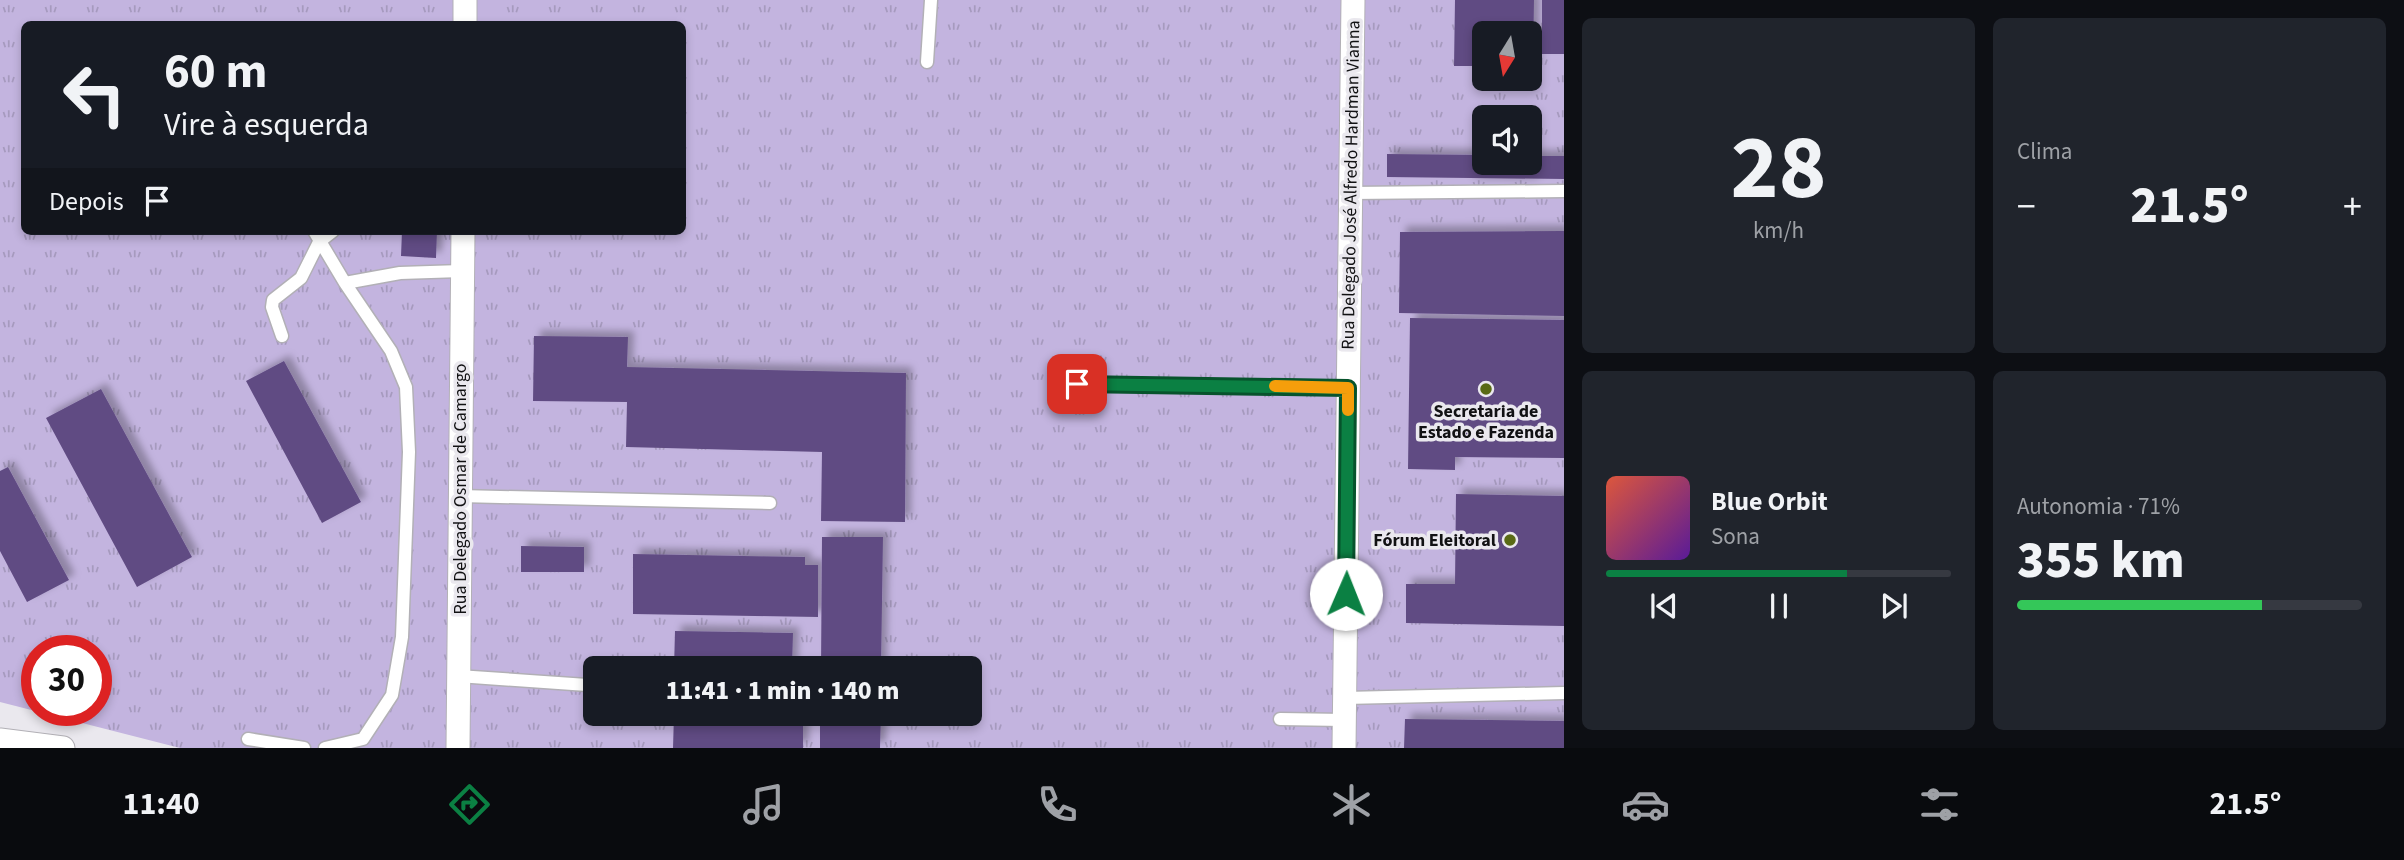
<!DOCTYPE html>
<html lang="pt">
<meta charset="utf-8">
<style>
:root{--surface:#171b24;--page:#20242c;--text:#f1f3f6;--muted:#9ea1a6;--line:#363941;--accent:#0b8043}
body{margin:0;font-family:"Source Sans 3",sans-serif;background:var(--page);color:var(--text);height:100vh;display:flex;flex-direction:column;font-size:26px;white-space:nowrap}
*{box-sizing:border-box;margin:0}
p{font-size:23px;color:var(--muted)}
.icon{flex:none;width:38px;height:38px;fill:none;stroke:currentColor;stroke-width:2;stroke-linecap:round;stroke-linejoin:round}
.map{position:relative;flex:1;overflow:hidden}
.side{display:flex;flex-direction:column;gap:18px;padding:18px;background:#0d0f14;width:840px}
.side>*{flex:none}
.banner{position:absolute;left:21px;top:21px;width:665px;height:214px;border-radius:10px;box-shadow:0 4px 10px #0003;background:#171b24;color:var(--text);overflow:hidden}
.needle{width:46px;rotate:191deg}
.buttons{position:absolute;left:1472px;top:21px;display:grid;gap:14px}
.buttons a{display:grid;place-items:center;width:70px;height:70px;border-radius:10px;background:var(--surface);box-shadow:0 4px 10px #0003;font-size:35px}
.speed{position:absolute;left:21px;top:635px;display:flex;gap:14px;font-size:35px;font-weight:700;text-align:center}
.speed>*{display:grid;place-content:center;width:91px;height:91px;border-radius:50%;background:var(--surface);box-shadow:0 4px 10px #0003;line-height:1}
.speed .limit{border:10px solid #d22;background:#fff;color:#111}
.pin{position:absolute;display:grid;place-items:center;width:60px;height:60px;color:#fff;margin:-30px;border-radius:14px;box-shadow:0 4px 10px #0006}
.me{position:absolute;width:77px;margin:-38px;rotate:1deg;stroke-linejoin:round;filter:drop-shadow(0 0 5px #0008)}
.turn{display:flex;align-items:center;gap:24px;height:147px;padding:0 28px;font-size:32px}
.turn .icon{width:91px;height:91px;stroke-width:2.5}
.turn b{display:block;font-size:49px;line-height:60px}
.then{display:flex;align-items:center;height:66px;padding:0 28px;background:#0003;gap:14px;font-size:26px}
.big{font-size:52px;font-weight:800;line-height:1.1}
.side .tile{flex:1;display:flex;flex-direction:column;justify-content:center;gap:10px;min-width:0;padding:0 24px;border-radius:10px;background:var(--page)}
.side .dial{align-items:center;gap:0}
.dial b{font-size:91px;line-height:1}
.song{display:flex;align-items:center;gap:21px}
.cover{width:84px;height:84px;border-radius:10px;background:linear-gradient(135deg,hsl(10 70% 55%),hsl(270 70% 35%))}
.played{height:7px;border-radius:4px;background:linear-gradient(90deg,var(--accent) 70%,var(--line) 70%)}
.keys{display:flex;justify-content:space-around;direction:ltr}
.heat{display:flex;justify-content:space-between;align-items:center;font-size:38px;direction:ltr}
.charge{height:10px;border-radius:5px;background:linear-gradient(90deg,#34c759 71%,var(--line) 0)}
.side .tiles{flex:1;display:grid;gap:18px;grid-template-columns:repeat(2,1fr)}
.trip{position:absolute;left:583px;top:656px;width:399px;height:70px;border-radius:10px;background:var(--surface);box-shadow:0 4px 10px #0003;font-weight:800;line-height:70px;text-align:center}
.menu{display:flex;height:112px;justify-content:space-around;align-items:center;background:#090b0e;color:var(--muted)}
.menu .icon{width:49px;height:49px}
.menu .selected{color:var(--accent)}
.menu b{font-size:32px;color:var(--text)}
main{display:flex;flex:1;min-height:0}
.map>svg:first-child{display:block}
.grass{fill:url(#grass-tufts);fill-rule:evenodd}
.building{fill:#614c83;filter:url(#shadow)}
.lines{fill:none;stroke-linecap:round;stroke-linejoin:round}
.lane-casing{stroke:#b2b0b6;stroke-width:15}
.street-casing{stroke:#b2b0b6;stroke-width:25}
.lane{stroke:#fff;stroke-width:12}
.street{stroke:#fff;stroke-width:23}
.route-casing{stroke:#07532c;stroke-width:18}
.route{stroke:#0b8043;stroke-width:12}
.slow{stroke:#f59e0b;stroke-width:12}
.poi-dot{fill:#596a15;stroke:#eae8ee;stroke-width:2.5}
.labels{text-anchor:middle;dominant-baseline:central;stroke-width:7;stroke-linejoin:round;paint-order:stroke}
.street-label{font-size:18px;fill:#111113;stroke:#eae8ee}
.poi-label{font-size:18px;font-weight:bold;fill:#111113;stroke:#eae8ee}
</style>
<main>
<div class="map">
<svg width="1564" height="748" viewBox="0 0 1564 748">
<defs>
<pattern id="grass-tufts" width="24" height="20" patternUnits="userSpaceOnUse" patternTransform="scale(1.75)"><rect width="24" height="20" fill="#c3b4df"/><path d="M3 7l-1-3M5 7V3M7 7l1-3M15 17l-1-3M17 17v-4M19 17l1-3" fill="none" stroke="#a69abe"/></pattern>
<filter id="shadow"><feDropShadow dx="6" dy="-6" stdDeviation="3.5" flood-color="#0004"/></filter>
</defs>
<rect width="100%" height="100%" fill="#eae8ee"/>
<path class="grass" d="M 0,0 L 1564,0 L 1564,748 L 180,748 L 0,702 ZM 24,24 L 682,24 L 682,231 L 24,231 ZM 1484,33 L 1530,33 L 1530,79 L 1484,79 ZM 1484,117 L 1530,117 L 1530,163 L 1484,163 ZM 37,651 L 96,651 L 96,710 L 37,710 ZM 595,668 L 970,668 L 970,714 L 595,714 Z"/>
<path class="building" d="M 1455,0 L 1534,0 L 1533,67 L 1530,67 L 1530,33 L 1484,33 L 1484,66 L 1454,66 Z
M 1542,0 L 1564,0 L 1564,54 L 1542,54 Z
M 1387,154 L 1484,155 L 1484,163 L 1530,163 L 1530,156 L 1564,156 L 1564,179 L 1387,177 Z
M 402,231 L 437,231 L 436,258 L 401,256 Z
M 1564,231 L 1564,316 L 1399,313 L 1400,232 Z
M 1410,318 L 1564,320 L 1564,458 L 1455,457 L 1455,470 L 1408,469 Z
M 534,336 L 628,337 L 627,367 L 906,373 L 905,522 L 821,521 L 822,452 L 626,447 L 627,402 L 533,401 Z
M 284,361 L 361,502 L 322,523 L 246,381 Z
M 101,389 L 192,557 L 137,587 L 46,418 Z
M 8,467 L 69,580 L 27,602 L 0,551 L 0,471 Z
M 1456,494 L 1564,496 L 1564,626 L 1406,623 L 1406,584 L 1455,584 Z
M 822,537 L 883,537 L 881,668 L 821,668 Z
M 521,546 L 584,547 L 584,572 L 521,572 Z
M 633,554 L 805,557 L 805,565 L 818,565 L 818,617 L 633,614 Z
M 675,631 L 793,633 L 792,668 L 674,668 Z
M 674,714 L 803,714 L 803,748 L 673,748 Z
M 820,714 L 881,714 L 880,748 L 820,748 Z
M 1405,719 L 1564,721 L 1564,748 L 1404,748 Z"/>
<g class="lines">
<g class="lane-casing">
<path id="lane" d="M 927,62 L 931,0
M 1351,193 L 1564,191
M 314,231 L 345,283 L 391,351 L 406,387 L 409,452 L 402,637 L 392,695 L 363,739 L 325,748
M 345,283 L 400,273 L 461,271
M 282,336 L 272,307 L 273,300 L 301,278 L 319,242 L 333,231
M 1077,384 L 1348,388
M 460,496 L 770,503
M 458,676 L 587,685
M 1345,698 L 1564,693
M 1280,719 L 1344,720
M 248,739 L 304,748"/>
</g>
<g class="street-casing">
<path id="street" d="M 465,24 L 465,0
M 0,740 L 63,748
M 458,748 L 463,231
M 1344,748 L 1353,0"/>
</g>
<use href="#lane" class="lane"/>
<use href="#street" class="street"/>
</g>
<g class="lines">
<g class="route-casing">
<path id="route" d="M 1077,384 L 1348,388 L 1346,594"/>
</g>
<use href="#route" class="route"/>
<path class="slow" d="M 1275,386 L 1348,388 L 1348,410"/>
</g>
<g class="poi-dot">
<circle cx="1486" cy="389" r="7"/>
<circle cx="1510" cy="540" r="7"/>
</g>
<g class="labels">
<g class="street-label">
<text transform="translate(1351 185) rotate(-89)">Rua Delegado José Alfredo Hardman Vianna</text>
<text transform="translate(460 489) rotate(-90)">Rua Delegado Osmar de Camargo</text>
</g>
<g class="poi-label">
<text x="1486" y="411">Secretaria de<tspan x="1486" dy="21">Estado e Fazenda</tspan></text>
<text x="1496" y="540" text-anchor="end">Fórum Eleitoral</text>
</g>
</g>
</svg>
<div class="buttons">
<a><svg class="needle" viewBox="-14 -14 28 28"><path d="M0-13l5 13h-10z" fill="#e53935"/><path d="M0 13l5-13h-10z" fill="#9ea1a6"/></svg></a>
<a><svg class="icon" aria-label="sound" viewBox="0 0 24 24"><path d="M4 9h4l5-4v14l-5-4H4zM17 9q2 3 0 6"/></svg></a>
</div>
<div class="speed"><div class="limit">30</div></div>
<div class="pin" style="left:1077px;top:384px;background:#d93025"><svg class="icon" aria-label="arrive" viewBox="0 0 24 24"><path d="M6 21V4h12l-3 4 3 4H6"/></svg></div>
<svg class="me" style="left:1346px;top:594px" viewBox="-20 -20 40 40"><circle r="19" fill="#fff"/><path d="M0-13L10 11 0 6-10 11z" fill="#0b8043"/></svg>
<div class="trip">11:41 · 1 min · 140 m</div>
<div class="banner">
<div class="turn"><svg class="icon" aria-label="left" viewBox="0 0 24 24"><path d="M17 20v-9H6M10 6l-5 5 5 5"/></svg><div><b>60 m</b>Vire à esquerda</div></div>
<div class="then">Depois<svg class="icon" aria-label="arrive" viewBox="0 0 24 24"><path d="M6 21V4h12l-3 4 3 4H6"/></svg></div>
</div>
</div>
<section class="side">
<div class="tiles">
<div class="tile dial"><b>28</b><p>km/h</p></div>
<div class="tile"><p>Clima</p>
<div class="heat"><a>−</a><b class="big">21.5°</b><a>+</a></div>
</div>
<div class="tile">
<div class="song"><i class="cover"></i><div><b>Blue Orbit</b><p>Sona</p></div></div>
<div class="played"></div>
<div class="keys"><svg class="icon" aria-label="previous" viewBox="0 0 24 24"><path d="M18 5L8 12l10 7zM5 5v14"/></svg><svg class="icon" aria-label="pause" viewBox="0 0 24 24"><path d="M8 5v14M16 5v14"/></svg><svg class="icon" aria-label="next" viewBox="0 0 24 24"><path d="M6 5l10 7-10 7zM19 5v14"/></svg></div>
</div>
<div class="tile"><p>Autonomia · 71%</p><b class="big">355 km</b><div class="charge"></div></div>
</div>
</section>
</main>
<nav class="menu">
<b>11:40</b>
<svg class="icon selected" aria-label="directions" viewBox="0 0 24 24"><path d="M12 3l9 9-9 9-9-9zM9 14v-3h6M13 9l2 2-2 2"/></svg>
<svg class="icon" aria-label="music" viewBox="0 0 24 24"><path d="M9 18V5l10-2v13"/><circle cx="6" cy="18" r="3"/><circle cx="16" cy="16" r="3"/></svg>
<svg class="icon" aria-label="phone" viewBox="0 0 24 24"><path d="M5 4h4l2 5-3 2q2 4 5 5l2-3 5 2v4C11 20 4 13 5 4z"/></svg>
<svg class="icon" aria-label="climate" viewBox="0 0 24 24"><path d="M12 3v18M4 7l16 10M4 17L20 7"/></svg>
<svg class="icon" aria-label="car" viewBox="0 0 24 24"><path d="M5 17H2v-5l4-1 3-4h7l3 4 3 1v5h-3M9 17h6M6 11h13"/><circle cx="7" cy="17" r="2"/><circle cx="17" cy="17" r="2"/></svg>
<svg class="icon" aria-label="filters" viewBox="0 0 24 24"><path d="M4 7h16M4 17h16"/><circle cx="9" cy="7" r="2"/><circle cx="15" cy="17" r="2"/></svg>
<b>21.5°</b>
</nav>
